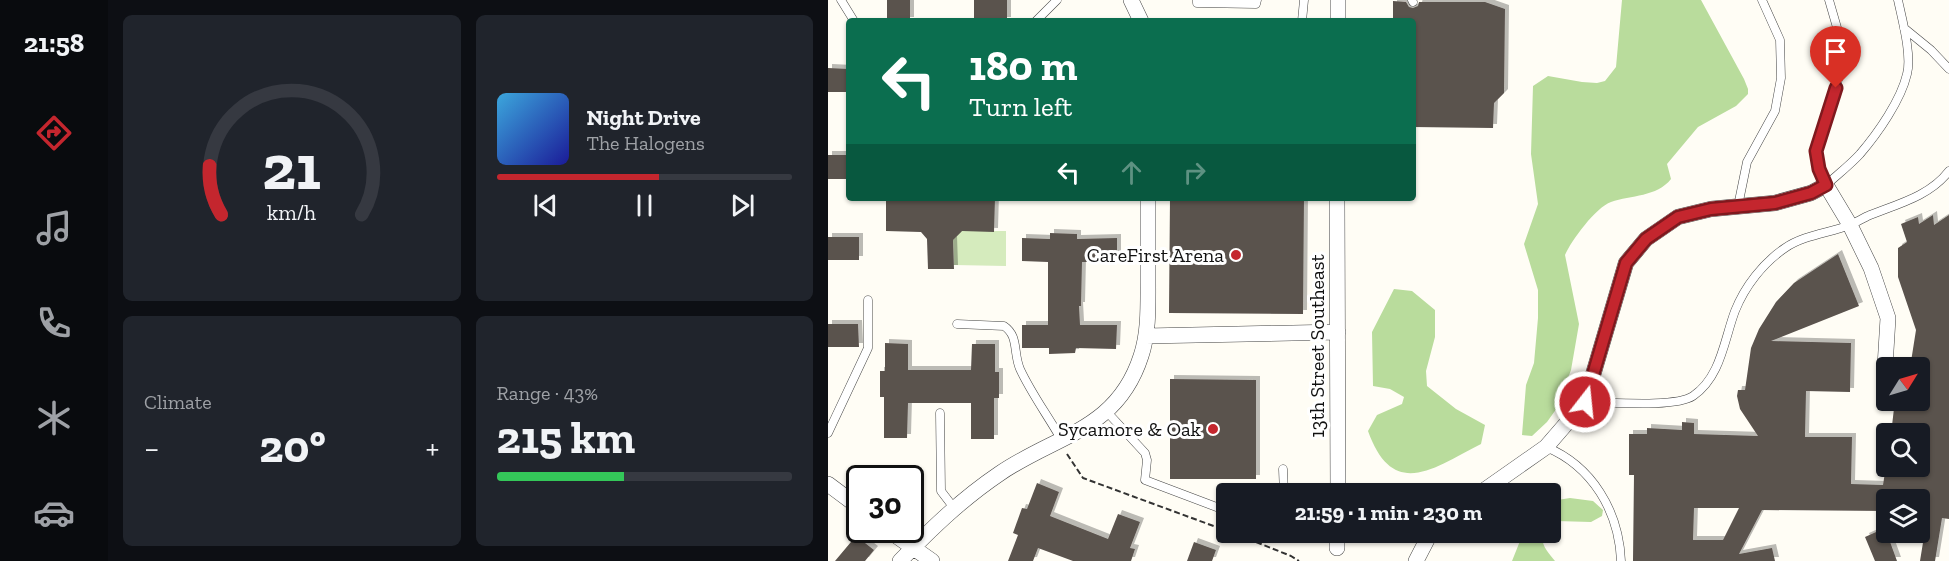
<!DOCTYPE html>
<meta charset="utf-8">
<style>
:root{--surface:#171b24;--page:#20242c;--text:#f1f3f6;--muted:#9ea1a6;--line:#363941;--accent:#c4262e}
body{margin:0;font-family:"Zilla Slab",serif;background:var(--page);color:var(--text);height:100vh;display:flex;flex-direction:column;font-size:22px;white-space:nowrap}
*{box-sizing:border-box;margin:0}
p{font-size:20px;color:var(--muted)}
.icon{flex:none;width:33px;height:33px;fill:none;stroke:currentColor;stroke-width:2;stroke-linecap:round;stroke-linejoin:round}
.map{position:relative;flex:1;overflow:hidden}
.sheet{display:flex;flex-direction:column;gap:15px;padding:15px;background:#0d0f14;width:720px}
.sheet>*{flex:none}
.top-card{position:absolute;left:18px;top:18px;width:570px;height:183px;border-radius:6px;box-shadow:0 2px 4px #0004;background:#0b6e4f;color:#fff;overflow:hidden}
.needle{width:39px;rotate:53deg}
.tools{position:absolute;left:1048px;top:357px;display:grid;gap:12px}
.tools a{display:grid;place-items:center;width:54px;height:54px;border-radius:6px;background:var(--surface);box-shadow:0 2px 4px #0004;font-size:30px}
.speed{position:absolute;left:18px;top:465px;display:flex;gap:12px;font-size:30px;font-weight:700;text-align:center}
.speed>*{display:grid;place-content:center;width:78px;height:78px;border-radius:50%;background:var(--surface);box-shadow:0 2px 4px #0004;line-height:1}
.speed .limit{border:3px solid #111;border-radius:9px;background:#fff;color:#111}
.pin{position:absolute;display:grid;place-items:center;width:51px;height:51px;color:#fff;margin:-62px -26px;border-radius:50% 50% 50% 0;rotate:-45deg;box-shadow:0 0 6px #0007}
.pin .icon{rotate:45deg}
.me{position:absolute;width:66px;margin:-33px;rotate:16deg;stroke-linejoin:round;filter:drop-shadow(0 0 4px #0008)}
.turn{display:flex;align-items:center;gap:21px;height:126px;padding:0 24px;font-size:27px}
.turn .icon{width:78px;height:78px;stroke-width:2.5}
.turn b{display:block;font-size:42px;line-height:51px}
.lanes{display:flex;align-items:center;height:57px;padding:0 24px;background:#0003;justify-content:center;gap:30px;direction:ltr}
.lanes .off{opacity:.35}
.big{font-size:45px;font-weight:700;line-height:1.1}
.sheet .card{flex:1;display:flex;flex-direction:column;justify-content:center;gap:9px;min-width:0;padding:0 21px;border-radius:9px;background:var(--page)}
.sheet .dial{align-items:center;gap:0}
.dial svg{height:156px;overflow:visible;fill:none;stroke:var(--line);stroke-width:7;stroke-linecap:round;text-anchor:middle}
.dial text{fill:var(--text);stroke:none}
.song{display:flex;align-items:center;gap:18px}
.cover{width:72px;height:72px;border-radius:9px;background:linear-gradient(135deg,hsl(200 70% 55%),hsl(240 70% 35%))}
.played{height:6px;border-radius:3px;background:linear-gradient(90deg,var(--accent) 55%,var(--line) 55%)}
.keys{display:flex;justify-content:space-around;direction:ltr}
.heat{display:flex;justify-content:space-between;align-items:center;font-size:33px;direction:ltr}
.charge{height:9px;border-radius:4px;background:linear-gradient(90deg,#34c759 43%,var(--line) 0)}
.sheet .tiles{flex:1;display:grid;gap:15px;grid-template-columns:repeat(2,1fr)}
.trip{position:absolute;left:388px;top:483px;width:345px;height:60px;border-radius:6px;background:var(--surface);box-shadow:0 2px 4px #0004;font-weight:700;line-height:60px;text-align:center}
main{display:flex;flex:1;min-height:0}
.tabs{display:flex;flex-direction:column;width:108px;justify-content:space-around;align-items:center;background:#090b0e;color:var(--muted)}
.tabs .icon{width:42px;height:42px}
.tabs .active{color:var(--accent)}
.tabs b{font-size:27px;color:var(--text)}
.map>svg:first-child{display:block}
.green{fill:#d5ebbd}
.forest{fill:#b9dc9c}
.building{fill:#5a524d;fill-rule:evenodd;filter:url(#shadow)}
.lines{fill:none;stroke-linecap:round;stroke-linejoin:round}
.service-casing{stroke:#444;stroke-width:9}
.minor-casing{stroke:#444;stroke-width:16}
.path{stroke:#333;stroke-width:2;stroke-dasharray:6 3;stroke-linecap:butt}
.service{stroke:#fff;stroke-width:8}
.minor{stroke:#fff;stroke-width:15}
.route-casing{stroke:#7f191e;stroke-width:15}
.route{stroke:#c4262e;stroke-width:10}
.poi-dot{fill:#c4262e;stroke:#fff;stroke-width:2}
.labels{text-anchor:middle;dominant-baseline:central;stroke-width:6;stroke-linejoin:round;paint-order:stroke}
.poi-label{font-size:20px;fill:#111;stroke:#fff;text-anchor:end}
.street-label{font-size:20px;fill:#111;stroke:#fff}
</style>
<main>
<nav class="tabs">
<b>21:58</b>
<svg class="icon active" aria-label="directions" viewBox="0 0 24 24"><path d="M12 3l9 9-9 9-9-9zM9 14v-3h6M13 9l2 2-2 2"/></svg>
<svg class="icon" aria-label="music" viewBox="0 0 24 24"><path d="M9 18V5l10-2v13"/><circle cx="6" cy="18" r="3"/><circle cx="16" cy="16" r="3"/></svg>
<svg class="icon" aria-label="phone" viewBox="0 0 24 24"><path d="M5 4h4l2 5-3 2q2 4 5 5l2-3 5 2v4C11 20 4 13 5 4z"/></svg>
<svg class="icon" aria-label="climate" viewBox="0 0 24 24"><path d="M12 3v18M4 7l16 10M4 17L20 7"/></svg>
<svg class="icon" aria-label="car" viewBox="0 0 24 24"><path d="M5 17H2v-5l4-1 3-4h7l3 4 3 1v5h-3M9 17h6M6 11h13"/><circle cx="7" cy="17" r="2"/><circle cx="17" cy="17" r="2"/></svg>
</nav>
<section class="sheet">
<div class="tiles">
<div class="card dial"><svg viewBox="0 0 100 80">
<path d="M14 69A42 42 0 1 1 86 69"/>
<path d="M14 69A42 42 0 0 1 8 44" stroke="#c4262e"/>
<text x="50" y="56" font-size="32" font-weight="700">21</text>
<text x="50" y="72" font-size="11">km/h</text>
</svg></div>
<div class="card">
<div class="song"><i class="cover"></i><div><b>Night Drive</b><p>The Halogens</p></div></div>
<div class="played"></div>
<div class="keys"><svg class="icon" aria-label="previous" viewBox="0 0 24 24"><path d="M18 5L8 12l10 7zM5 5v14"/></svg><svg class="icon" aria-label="pause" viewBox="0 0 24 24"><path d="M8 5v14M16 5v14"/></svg><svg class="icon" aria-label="next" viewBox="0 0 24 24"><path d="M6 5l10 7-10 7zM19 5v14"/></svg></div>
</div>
<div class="card"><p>Climate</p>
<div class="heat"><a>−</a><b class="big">20°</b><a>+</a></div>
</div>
<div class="card"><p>Range · 43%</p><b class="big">215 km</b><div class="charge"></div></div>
</div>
</section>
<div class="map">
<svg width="1121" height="561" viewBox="0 0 1121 561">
<defs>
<filter id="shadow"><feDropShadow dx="4" dy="-4" stdDeviation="0" flood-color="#0004"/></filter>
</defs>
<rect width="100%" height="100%" fill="#fffdf5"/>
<path class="green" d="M 132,231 L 178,231 L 178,266 L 126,265 L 125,240 Z"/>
<path class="forest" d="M 794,0 L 873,0 L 916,79 L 920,89 L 920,94 L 908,106 L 870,127 L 839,164 L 843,179 C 829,197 803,195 783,202 C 768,207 743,241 737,255 L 751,324 L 743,370 L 729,408 L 719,422 L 704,436 L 694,435 L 698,385 L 706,363 L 710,318 L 710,290 L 696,244 L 710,204 L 703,154 L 705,86 L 720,76 L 754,82 L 769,83 L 777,81 L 788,67 Z
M 566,289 L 584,291 L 607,310 L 607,337 L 598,371 L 599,386 L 628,409 L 657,425 L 653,444 C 606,468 565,501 540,431 L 549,415 L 574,404 L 576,397 L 562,389 L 545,386 L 544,332 Z
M 742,498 L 765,501 L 775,510 L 774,516 L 763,522 L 728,521 L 723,523 L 723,501 Z
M 699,532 L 715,533 C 712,545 720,552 727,561 L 684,561 L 694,536 Z"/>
<path class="building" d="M 59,0 L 82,0 L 82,21 L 59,21 Z
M 146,0 L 179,0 L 179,21 L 146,21 Z
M 565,1 L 578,2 L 581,7 L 585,8 L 590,6 L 591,2 L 657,2 L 677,9 L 676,93 L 666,103 L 665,128 L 585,127 L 585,21 L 565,21 Z
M 0,68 L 21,69 L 21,92 L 0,92 Z
M 0,155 L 21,155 L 21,179 L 0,179 Z
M 58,198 L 167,198 L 166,232 L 134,231 L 125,240 L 126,269 L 100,269 L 99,239 L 93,232 L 58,231 Z
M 342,198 L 476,198 L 475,314 L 341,313 Z
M 1105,215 L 1106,225 L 1121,215 L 1121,519 L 1114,518 L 1107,561 L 1092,561 L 1099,518 L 1092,517 L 1092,500 L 1059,500 L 1059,511 L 934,510 L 911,554 L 944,548 L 947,561 L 805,561 L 806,475 L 801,475 L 801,434 L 819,434 L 819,428 L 854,430 L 854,422 L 866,423 L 866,434 L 930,436 L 912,409 L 909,396 L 910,390 L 917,390 L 923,348 L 931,329 L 948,302 L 966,283 L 1010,254 L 1031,306 L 943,341 L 1023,343 L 1022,392 L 978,391 L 977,437 L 1024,437 L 1023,484 L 1055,485 L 1058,466 L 1092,466 L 1092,434 L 1063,434 L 1067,400 L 1092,400 L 1092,368 L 1082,368 L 1088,330 L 1070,277 L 1070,248 L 1079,242 L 1073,224 L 1090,217 L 1091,224 ZM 866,508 L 911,508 L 895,540 L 865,540 Z
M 222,233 L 249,234 L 249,239 L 289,238 L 289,262 L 254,262 L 253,306 L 251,306 L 252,325 L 289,325 L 288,349 L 248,348 L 247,353 L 221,354 L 221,348 L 194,348 L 194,325 L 220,325 L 220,262 L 194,261 L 194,238 L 222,239 Z
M 0,237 L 31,237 L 31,260 L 0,260 Z
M 0,324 L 30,324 L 31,347 L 0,347 Z
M 57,343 L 80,344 L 80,370 L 143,370 L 144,344 L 167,344 L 167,372 L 171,372 L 171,398 L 166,398 L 166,439 L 143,439 L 143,403 L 80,403 L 79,438 L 56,438 L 56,397 L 52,397 L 52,371 L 57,371 Z
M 342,379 L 428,380 L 428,479 L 342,479 Z
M 209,483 L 231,492 L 222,516 L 280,539 L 290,514 L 312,522 L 302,548 L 307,549 L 303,561 L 245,561 L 210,548 L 205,561 L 180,561 L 190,535 L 185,533 L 194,508 L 199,509 Z
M 1057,528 L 1069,561 L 1047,561 L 1037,537 Z
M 28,536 L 46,550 L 37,561 L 7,561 Z
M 366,542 L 388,550 L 384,561 L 359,561 Z"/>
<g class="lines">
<g class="service-casing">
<path id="service" d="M 13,0 L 26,21
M 369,0 L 369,3 L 428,4 L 429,0
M 584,0 L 585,2
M 1001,0 L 1010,31 L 1013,70 L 988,151 L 991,169 L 998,185 C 1009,175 1022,165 1032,154 C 1050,133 1073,100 1079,74 C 1084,55 1074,19 1070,0
M 208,21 L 229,0
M 474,21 L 476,0
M 1076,28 L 1103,50 L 1121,69
M 910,206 L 919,162 L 947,111 L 953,78 L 952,40 L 934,0
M 129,324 L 176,326 C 191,336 185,353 192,369 C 203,393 220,416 233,439
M 757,402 C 781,402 847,408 865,396 C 893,377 896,340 907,311 C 917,286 935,263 957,248 C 976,235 1001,233 1022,225 C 1029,222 1035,218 1042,215 C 1070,204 1102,196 1121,171
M 279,412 L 317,453 L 319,460 L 317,480 L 399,511
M 112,413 L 113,491 L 126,508
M 0,433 L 40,348 L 40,300
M 718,447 C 764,466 791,511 793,561
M 455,469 L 456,494"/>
</g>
<g class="minor-casing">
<path id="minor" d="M 303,0 L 313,21
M 510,21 L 510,0
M 509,198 L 510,494
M 318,336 L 510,332
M 0,484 L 32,508
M 651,494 L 718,447 L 757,402 L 798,263 L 818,239 L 850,217 L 883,209 L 947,203 L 983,193 L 998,185 L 1022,225 L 1043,268 L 1060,318 L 1056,383
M 60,530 L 104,561
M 509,548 L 509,532
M 72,561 C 103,529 134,499 171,474 C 227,435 289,431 313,356 C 321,332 320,306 320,280 C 320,253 320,225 320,198
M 588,561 L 603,532"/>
</g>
<path class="path" d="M 239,454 L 255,478 L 391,528
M 394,519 L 391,528 L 399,531
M 403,532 L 463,556 L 471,561"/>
<use href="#service" class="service"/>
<use href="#minor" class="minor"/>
</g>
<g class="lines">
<g class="route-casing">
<path id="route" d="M 757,402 L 798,263 L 818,239 L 850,217 L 883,209 L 947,203 L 983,193 L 998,185 L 991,169 L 988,151 L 1008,88"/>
</g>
<use href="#route" class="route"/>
</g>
<g class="poi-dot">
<circle cx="408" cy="255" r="6"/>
<circle cx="385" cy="429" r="6"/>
</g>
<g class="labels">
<g class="poi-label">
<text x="396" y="255">CareFirst Arena</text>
<text x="373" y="429">Sycamore &amp; Oak</text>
</g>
<g class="street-label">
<text transform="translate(489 346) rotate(-90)">13th Street Southeast</text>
</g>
</g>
</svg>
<div class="tools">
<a><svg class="needle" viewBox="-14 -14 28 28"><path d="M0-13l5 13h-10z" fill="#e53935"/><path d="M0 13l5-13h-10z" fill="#9ea1a6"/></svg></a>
<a><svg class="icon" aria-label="search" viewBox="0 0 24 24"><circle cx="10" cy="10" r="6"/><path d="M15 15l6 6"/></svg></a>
<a><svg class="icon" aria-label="layers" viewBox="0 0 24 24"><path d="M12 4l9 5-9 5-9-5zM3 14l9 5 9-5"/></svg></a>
</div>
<div class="speed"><div class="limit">30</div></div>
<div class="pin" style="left:1008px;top:88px;background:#d93025"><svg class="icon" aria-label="arrive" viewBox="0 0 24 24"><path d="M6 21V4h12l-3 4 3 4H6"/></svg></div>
<svg class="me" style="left:757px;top:402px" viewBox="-20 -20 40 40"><circle r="17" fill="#c4262e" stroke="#fff" stroke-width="3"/><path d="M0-11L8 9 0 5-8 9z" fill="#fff"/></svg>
<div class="trip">21:59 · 1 min · 230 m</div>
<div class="top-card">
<div class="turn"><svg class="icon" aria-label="left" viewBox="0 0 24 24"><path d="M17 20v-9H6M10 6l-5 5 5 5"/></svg><div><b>180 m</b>Turn left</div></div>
<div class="lanes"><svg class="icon" aria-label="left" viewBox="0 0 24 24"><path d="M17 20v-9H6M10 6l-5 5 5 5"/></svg><svg class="icon off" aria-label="ahead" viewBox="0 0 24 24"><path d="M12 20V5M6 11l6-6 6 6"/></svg><svg class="icon off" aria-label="right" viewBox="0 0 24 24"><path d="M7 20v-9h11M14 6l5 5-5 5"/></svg></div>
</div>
</div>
</main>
